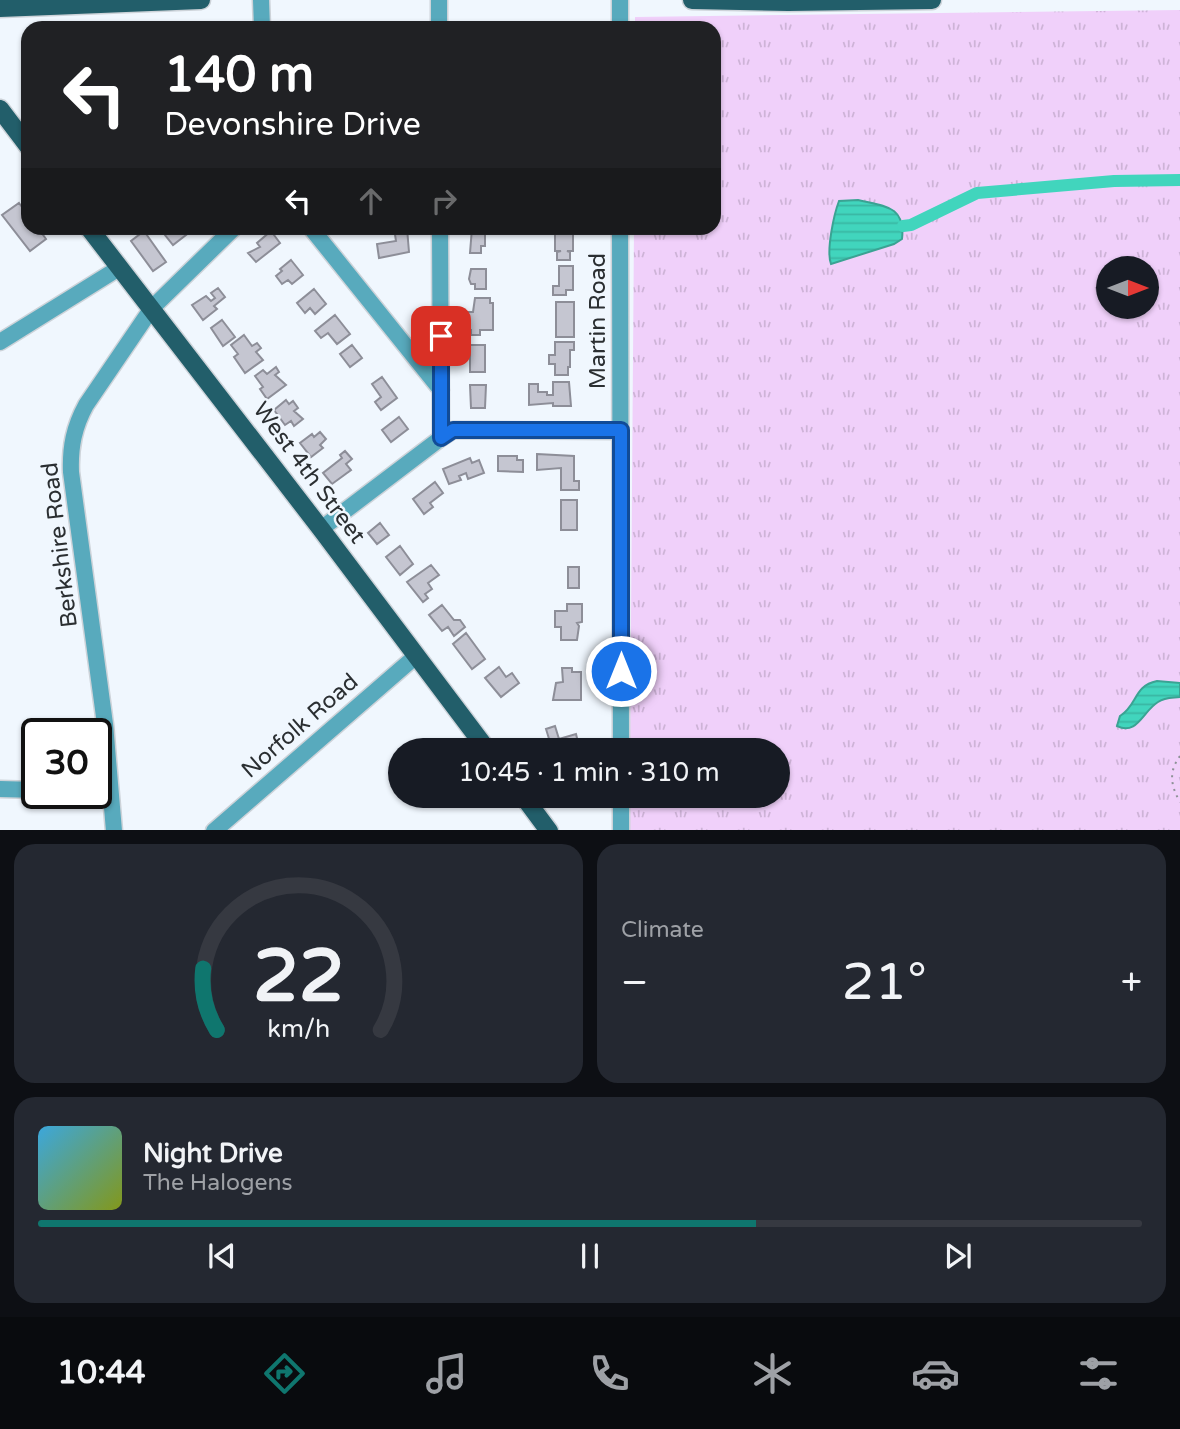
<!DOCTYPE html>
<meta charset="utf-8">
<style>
:root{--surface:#171b24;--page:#242831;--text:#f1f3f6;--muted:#9ea1a6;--line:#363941;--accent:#0f766e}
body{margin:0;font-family:"Varela Round",sans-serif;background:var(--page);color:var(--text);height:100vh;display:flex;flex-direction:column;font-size:26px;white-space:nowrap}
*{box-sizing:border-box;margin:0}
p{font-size:23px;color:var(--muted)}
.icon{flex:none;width:38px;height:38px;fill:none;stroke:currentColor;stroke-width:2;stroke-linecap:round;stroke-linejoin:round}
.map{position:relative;height:830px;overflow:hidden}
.details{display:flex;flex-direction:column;gap:14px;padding:14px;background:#0d0f14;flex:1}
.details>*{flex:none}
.top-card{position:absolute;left:21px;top:21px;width:700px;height:214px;border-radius:21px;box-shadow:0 2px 5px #0004;background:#202124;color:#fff;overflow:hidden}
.needle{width:46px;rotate:90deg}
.buttons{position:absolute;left:1096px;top:256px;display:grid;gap:14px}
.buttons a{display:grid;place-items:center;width:63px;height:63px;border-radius:50%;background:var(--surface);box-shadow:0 2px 5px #0004;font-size:35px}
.speed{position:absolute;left:21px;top:718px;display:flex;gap:14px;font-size:35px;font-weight:700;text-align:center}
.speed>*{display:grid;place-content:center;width:91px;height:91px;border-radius:50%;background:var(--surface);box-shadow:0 2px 5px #0004;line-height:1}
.speed .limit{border:4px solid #111;border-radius:10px;background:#fff;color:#111}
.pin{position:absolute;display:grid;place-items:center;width:60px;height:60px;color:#fff;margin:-30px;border-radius:14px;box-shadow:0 4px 10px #0006}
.me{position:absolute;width:77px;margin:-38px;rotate:0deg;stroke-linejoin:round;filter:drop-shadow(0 0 5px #0008)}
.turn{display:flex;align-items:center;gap:24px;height:147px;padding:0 28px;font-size:32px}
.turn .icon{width:91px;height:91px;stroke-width:2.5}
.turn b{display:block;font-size:49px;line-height:60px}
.lanes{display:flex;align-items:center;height:66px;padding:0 28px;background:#0003;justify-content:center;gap:35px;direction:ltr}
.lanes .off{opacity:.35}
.big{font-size:52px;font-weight:600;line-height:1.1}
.details .tile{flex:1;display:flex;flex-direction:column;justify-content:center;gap:10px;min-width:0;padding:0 24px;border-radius:21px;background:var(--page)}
.details .dial{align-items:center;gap:0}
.dial svg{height:182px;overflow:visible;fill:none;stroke:var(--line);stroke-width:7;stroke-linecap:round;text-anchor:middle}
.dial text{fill:var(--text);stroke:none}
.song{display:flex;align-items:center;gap:21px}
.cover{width:84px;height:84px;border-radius:10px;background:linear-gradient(135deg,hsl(200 70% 55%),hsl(70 70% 35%))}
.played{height:7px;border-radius:4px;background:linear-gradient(90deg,var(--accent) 65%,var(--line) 65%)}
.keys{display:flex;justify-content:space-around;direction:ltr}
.heat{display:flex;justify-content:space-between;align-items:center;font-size:38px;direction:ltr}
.details .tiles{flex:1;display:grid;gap:14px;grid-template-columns:1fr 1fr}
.tile:last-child{grid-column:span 2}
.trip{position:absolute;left:388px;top:738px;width:402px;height:70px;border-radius:35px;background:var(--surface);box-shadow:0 2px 5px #0004;font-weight:600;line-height:70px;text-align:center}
.tab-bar{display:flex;height:112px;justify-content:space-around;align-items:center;background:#090b0e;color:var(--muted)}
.tab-bar .icon{width:49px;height:49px}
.tab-bar .current{color:var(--accent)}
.tab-bar b{font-size:32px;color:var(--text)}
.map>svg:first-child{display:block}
.grass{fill:url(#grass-tufts);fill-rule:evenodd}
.water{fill:url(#water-rules);stroke:#3aa393;stroke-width:2}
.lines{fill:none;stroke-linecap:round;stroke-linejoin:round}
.canal{stroke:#41d5bd;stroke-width:12}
.building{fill:#c5c6d1;stroke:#8d8e98;stroke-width:2}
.minor-casing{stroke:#cdd3d9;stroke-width:19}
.major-casing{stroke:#cdd3d9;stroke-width:21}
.path{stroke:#8c9196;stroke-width:2;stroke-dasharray:2 5;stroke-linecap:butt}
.minor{stroke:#58aabd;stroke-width:16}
.major{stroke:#225e6a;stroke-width:18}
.route-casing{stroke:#114b97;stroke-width:18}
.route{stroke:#1a73e8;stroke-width:12}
.labels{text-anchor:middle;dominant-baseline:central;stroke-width:5;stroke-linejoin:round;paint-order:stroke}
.street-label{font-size:23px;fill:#2b2f32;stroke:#f0f7fe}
</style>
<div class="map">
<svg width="1180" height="831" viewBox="0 0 1180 831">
<defs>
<pattern id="grass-tufts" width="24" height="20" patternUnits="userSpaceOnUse" patternTransform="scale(1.75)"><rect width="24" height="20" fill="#f0d0fa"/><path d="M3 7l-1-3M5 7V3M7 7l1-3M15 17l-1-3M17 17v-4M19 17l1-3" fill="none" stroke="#ceb3d7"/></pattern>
<pattern id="water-rules" width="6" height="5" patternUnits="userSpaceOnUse" patternTransform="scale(1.75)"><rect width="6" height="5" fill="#41d5bd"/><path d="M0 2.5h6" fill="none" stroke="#39b7a3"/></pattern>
</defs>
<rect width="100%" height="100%" fill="#f0f7fe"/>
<path class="grass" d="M 1180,10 L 1180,830 L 630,830 L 630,796 L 779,796 L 779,751 L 630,751 L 634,228 L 714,228 L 714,28 L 635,28 L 635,17 ZM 1108,268 L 1146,268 L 1146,306 L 1108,306 Z"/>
<path class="water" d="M 858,200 C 883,206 906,205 902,239 L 894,244 L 831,264 C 826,251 834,214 839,201 Z
M 1157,681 L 1180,683 L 1180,697 C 1172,698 1165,697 1158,702 C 1143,711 1137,736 1117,726 L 1120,716 C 1138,705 1133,686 1157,681 Z"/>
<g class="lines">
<path class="canal" d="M 903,226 L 911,225 L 977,193 L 1114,181 L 1180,180"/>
</g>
<path class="building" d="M 19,203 L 28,215 L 28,228 L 38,228 L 46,239 L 30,251 L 2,215 Z
M 164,228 L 195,228 L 173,245 L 161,230 Z
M 394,228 L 407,228 L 409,252 L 379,258 L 377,244 L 396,241 Z
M 472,228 L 485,228 L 485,246 L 481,246 L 481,253 L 470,253 Z
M 555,228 L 573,228 L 573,251 L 567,251 L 570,252 L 570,260 L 557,260 L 557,252 L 561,251 L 555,251 Z
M 144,231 L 166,262 L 153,271 L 131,241 Z
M 271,231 L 280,243 L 256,262 L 248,253 L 260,247 L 257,243 Z
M 291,260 L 303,275 L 292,284 L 288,280 L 282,284 L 276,276 L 282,271 L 280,269 Z
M 559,266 L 573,266 L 573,290 L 566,290 L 566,295 L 553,295 L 553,286 L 559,286 Z
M 471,269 L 486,269 L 486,289 L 475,289 L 475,284 L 471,284 L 469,279 Z
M 218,288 L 225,297 L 214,306 L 217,309 L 203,320 L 192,305 L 206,296 L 211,301 L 215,298 L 211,293 Z
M 314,289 L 326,304 L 315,314 L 310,308 L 305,313 L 297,303 Z
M 475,298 L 490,298 L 490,303 L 493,303 L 493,330 L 480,330 L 480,335 L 471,335 L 471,330 L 467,330 L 467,312 L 473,312 Z
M 556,302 L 574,302 L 574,337 L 556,337 Z
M 335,315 L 350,334 L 337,344 L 328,333 L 321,338 L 315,331 Z
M 222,320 L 235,337 L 223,346 L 211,328 Z
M 244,335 L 252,346 L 257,343 L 261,348 L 256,352 L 263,360 L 245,373 L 234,357 L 238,354 L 231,345 Z
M 555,342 L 574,342 L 574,350 L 570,350 L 570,367 L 568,367 L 568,375 L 555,375 L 555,364 L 549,364 L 549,355 L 555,355 Z
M 352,345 L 362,358 L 350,367 L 340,354 Z
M 470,345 L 485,345 L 485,372 L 470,372 Z
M 276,367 L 279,372 L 275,375 L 286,385 L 267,399 L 260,389 L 263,387 L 255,376 L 263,370 L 267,374 Z
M 382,377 L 397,398 L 381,410 L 375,402 L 381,397 L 372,384 Z
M 553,382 L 569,382 L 571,406 L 553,406 L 553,403 L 529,405 L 529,384 L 538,384 L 538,392 L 547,392 L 547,395 L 553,395 Z
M 470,385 L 486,385 L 485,408 L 471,408 Z
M 286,400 L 289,404 L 293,401 L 298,408 L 294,411 L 303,419 L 294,426 L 291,421 L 285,425 L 274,410 Z
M 399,417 L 408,429 L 391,442 L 382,430 Z
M 320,432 L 326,439 L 320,445 L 323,448 L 311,457 L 300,443 L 312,434 L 314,437 Z
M 345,451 L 352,459 L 346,464 L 351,470 L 332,484 L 323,473 L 342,458 L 340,455 Z
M 537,454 L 574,456 L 574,481 L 579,481 L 579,490 L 561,490 L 561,468 L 537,470 Z
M 498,456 L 517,456 L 517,460 L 523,460 L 523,472 L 498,471 Z
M 470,458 L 472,463 L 479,460 L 484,473 L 468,479 L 466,473 L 459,476 L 461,480 L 449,484 L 443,469 Z
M 435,482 L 443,493 L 430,503 L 433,507 L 424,514 L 413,499 Z
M 561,500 L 577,500 L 577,530 L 561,530 Z
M 380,523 L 389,535 L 377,544 L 368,533 Z
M 400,546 L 413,564 L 400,575 L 386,557 Z
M 431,565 L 439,575 L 428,583 L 432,589 L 425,594 L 428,598 L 423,602 L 407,582 Z
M 568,567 L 579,567 L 579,588 L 568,588 Z
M 567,604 L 582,604 L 582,622 L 577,623 L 579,626 L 577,640 L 561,640 L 561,627 L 555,627 L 555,611 L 567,611 Z
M 442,605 L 454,620 L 460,620 L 465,627 L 454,636 L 448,627 L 442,631 L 429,615 Z
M 466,633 L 485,659 L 472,669 L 453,644 Z
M 499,667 L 506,677 L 512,673 L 519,683 L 501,697 L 485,678 Z
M 562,668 L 572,668 L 572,672 L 581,672 L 581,700 L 553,700 L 556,683 L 563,682 Z
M 555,726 L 559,739 L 576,734 L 578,742 L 575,743 L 577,750 L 544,751 L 542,744 L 550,742 L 546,729 Z"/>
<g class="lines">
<g class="minor-casing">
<path id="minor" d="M 261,0 L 262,28
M 439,0 L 439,28
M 620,0 L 620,28
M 311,228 L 441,390
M 620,228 L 621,751
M 0,342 L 119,268
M 441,438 L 453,430 L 620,431
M 321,529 L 441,438 L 440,228
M 0,789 L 37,790
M 621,796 L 621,831
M 114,831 L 105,724 L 71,472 C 70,447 74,427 86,405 L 152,308 L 234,228
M 214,831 L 416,656"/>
</g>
<g class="major-casing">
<path id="major" d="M 692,0 L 788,2 L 932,0
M 0,8 L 201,0
M 0,109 L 28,146
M 89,228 L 321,529 L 488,751
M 523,796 L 549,831"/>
</g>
<path class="path" d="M 1180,756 C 1168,772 1171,786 1180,802"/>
<use href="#minor" class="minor"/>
<use href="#major" class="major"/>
</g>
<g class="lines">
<g class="route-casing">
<path id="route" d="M 441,336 L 441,438 L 453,430 L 621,430 L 621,671"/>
</g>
<use href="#route" class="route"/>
</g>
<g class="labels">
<g class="street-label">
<text transform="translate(598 321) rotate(-90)">Martin Road</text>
<text transform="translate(309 473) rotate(53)">West 4th Street</text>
<text transform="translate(60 545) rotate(-97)">Berkshire Road</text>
<text transform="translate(300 726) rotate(-41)">Norfolk Road</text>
</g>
</g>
</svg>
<div class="buttons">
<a><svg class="needle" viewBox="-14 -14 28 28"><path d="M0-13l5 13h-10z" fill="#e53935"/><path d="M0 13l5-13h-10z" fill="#9ea1a6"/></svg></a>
</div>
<div class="speed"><div class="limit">30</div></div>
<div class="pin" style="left:441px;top:336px;background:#d93025"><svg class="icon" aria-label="arrive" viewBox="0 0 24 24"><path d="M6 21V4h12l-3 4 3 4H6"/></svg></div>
<svg class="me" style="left:621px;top:671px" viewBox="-20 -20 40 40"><circle r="17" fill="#1a73e8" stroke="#fff" stroke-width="3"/><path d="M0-11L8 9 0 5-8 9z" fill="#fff"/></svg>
<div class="trip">10:45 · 1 min · 310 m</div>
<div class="top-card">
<div class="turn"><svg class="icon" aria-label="left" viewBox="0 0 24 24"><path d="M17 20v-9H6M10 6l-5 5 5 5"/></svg><div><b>140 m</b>Devonshire Drive</div></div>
<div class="lanes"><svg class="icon" aria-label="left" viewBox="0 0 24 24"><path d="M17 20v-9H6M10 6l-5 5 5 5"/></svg><svg class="icon off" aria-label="ahead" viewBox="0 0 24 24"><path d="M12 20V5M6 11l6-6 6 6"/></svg><svg class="icon off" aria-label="right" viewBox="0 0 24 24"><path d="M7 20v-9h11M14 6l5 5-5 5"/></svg></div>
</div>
</div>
<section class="details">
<div class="tiles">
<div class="tile dial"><svg viewBox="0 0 100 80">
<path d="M14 69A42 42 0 1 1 86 69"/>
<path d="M14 69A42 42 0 0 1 8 42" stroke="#0f766e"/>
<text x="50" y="56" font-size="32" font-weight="700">22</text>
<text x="50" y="72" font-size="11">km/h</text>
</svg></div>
<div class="tile"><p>Climate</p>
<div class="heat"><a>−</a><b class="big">21°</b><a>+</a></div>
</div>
<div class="tile">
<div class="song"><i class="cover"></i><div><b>Night Drive</b><p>The Halogens</p></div></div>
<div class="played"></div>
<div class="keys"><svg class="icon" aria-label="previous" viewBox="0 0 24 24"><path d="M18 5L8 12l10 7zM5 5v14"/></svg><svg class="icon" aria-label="pause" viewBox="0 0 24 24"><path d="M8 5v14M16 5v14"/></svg><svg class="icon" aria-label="next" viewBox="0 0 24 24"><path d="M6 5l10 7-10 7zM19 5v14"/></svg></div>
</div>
</div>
</section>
<nav class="tab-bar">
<b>10:44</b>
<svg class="icon current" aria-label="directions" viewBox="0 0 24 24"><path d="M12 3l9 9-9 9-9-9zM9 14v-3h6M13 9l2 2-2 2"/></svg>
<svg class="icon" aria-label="music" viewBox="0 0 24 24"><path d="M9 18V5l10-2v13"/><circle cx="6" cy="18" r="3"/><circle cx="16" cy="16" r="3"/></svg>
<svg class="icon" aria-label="phone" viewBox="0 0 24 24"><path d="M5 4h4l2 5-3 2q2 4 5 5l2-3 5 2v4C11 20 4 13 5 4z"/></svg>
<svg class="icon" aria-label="climate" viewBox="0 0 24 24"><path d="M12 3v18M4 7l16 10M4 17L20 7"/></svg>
<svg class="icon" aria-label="car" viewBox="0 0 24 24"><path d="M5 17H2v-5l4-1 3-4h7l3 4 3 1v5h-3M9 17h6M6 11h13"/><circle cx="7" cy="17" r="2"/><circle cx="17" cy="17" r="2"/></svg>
<svg class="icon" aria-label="filters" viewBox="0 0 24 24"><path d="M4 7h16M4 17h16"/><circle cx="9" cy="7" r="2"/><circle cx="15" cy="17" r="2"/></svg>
</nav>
